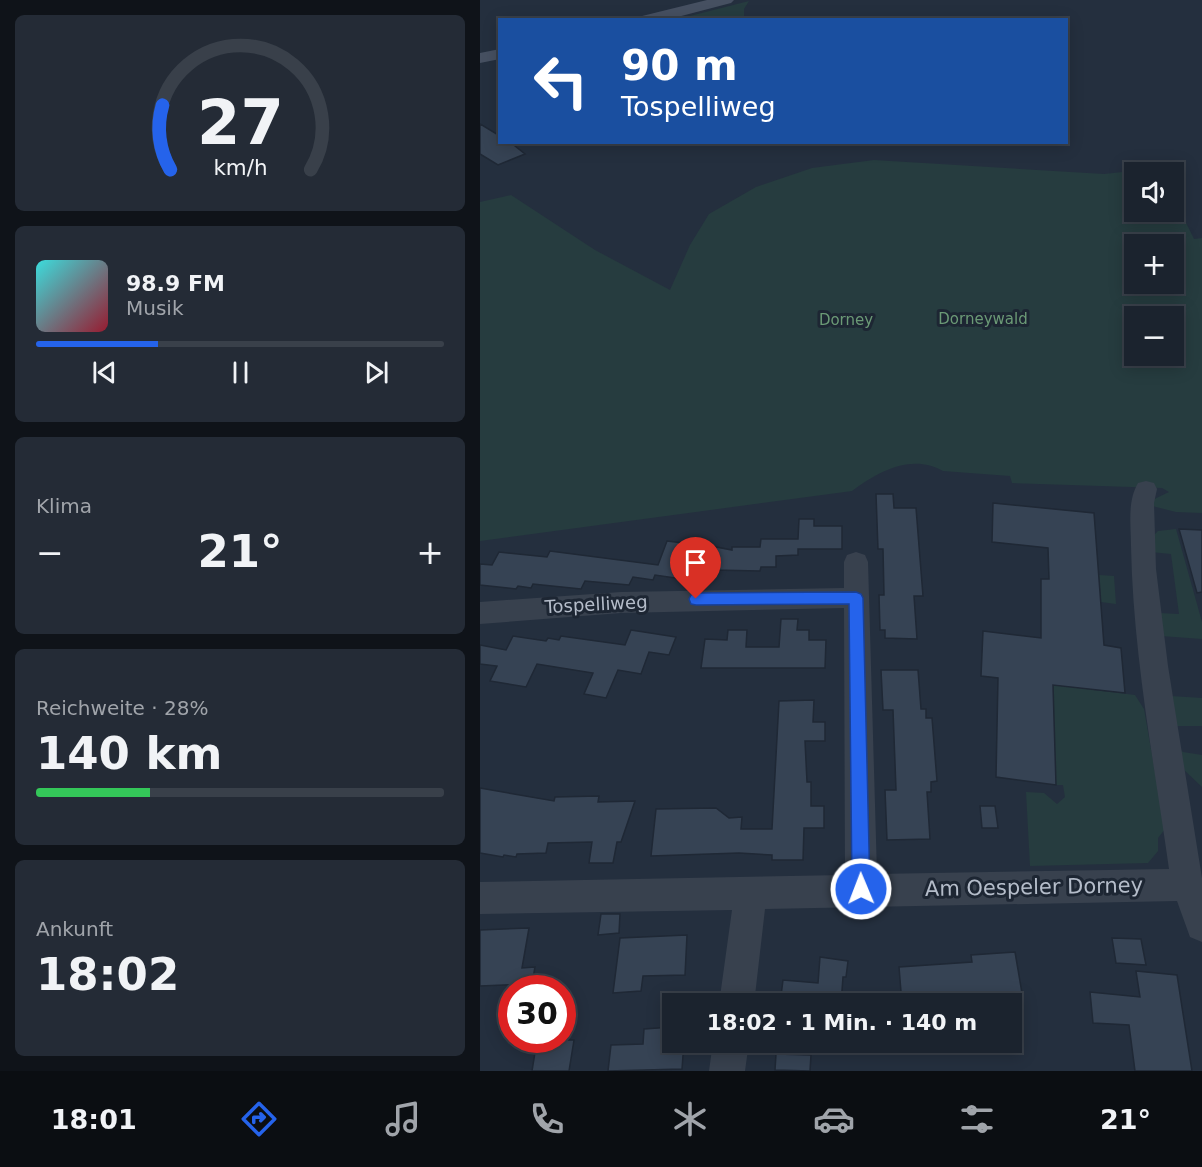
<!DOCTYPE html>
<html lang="de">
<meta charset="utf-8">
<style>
:root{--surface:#1b232e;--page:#242b36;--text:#f1f3f6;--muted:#a0a4aa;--line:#39404a;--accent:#2563eb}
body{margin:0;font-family:"DejaVu Sans",sans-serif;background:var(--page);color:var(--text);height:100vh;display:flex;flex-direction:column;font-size:22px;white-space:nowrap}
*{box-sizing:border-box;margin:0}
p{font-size:20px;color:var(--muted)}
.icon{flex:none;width:33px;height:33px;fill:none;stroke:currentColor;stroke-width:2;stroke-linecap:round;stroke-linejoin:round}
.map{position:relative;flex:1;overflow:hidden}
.panel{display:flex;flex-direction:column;gap:15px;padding:15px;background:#0f1319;width:480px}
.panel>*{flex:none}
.top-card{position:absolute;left:18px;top:18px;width:570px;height:126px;border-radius:0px;box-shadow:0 3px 15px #0003,0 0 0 2px var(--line);background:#1a4fa0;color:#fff;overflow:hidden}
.buttons{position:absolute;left:644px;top:162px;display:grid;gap:12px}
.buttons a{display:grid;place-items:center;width:60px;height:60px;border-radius:0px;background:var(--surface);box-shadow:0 3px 15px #0003,0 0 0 2px var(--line);font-size:30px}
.speed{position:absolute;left:18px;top:975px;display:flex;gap:12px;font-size:30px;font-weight:700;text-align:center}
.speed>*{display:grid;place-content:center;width:78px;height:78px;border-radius:50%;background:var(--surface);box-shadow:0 3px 15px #0003,0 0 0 2px var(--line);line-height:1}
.speed .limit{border:9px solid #d22;background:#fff;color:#111}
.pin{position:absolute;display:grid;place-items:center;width:51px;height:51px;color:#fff;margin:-62px -26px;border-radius:50% 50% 50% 0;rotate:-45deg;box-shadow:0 0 6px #0007}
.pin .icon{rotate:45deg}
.me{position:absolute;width:66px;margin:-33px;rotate:359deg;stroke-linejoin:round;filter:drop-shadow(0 0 4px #0008)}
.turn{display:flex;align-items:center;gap:21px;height:126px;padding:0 24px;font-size:27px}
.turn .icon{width:78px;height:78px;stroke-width:2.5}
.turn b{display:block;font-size:42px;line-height:51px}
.big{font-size:45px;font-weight:600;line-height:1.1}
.panel .tile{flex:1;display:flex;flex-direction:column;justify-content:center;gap:9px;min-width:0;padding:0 21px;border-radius:9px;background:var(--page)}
.panel .dial{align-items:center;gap:0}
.dial svg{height:156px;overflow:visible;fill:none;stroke:var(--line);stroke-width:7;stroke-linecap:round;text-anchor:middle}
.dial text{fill:var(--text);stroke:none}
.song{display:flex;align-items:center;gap:18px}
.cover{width:72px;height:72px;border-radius:9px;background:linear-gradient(135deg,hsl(180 70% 55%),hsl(350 70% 35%))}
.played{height:6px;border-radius:3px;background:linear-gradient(90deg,var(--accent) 30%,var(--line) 30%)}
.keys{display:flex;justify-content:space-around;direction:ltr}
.heat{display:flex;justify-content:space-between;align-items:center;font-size:33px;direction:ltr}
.charge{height:9px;border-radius:4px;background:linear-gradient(90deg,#34c759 28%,var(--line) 0)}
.trip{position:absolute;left:182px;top:993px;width:360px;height:60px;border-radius:0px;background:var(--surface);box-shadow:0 3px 15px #0003,0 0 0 2px var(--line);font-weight:600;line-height:60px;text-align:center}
.menu{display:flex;height:96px;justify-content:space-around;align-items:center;background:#0b0e12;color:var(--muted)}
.menu .icon{width:42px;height:42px}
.menu .current{color:var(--accent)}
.menu b{font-size:27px;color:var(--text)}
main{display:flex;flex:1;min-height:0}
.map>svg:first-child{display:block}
.green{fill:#263c3f;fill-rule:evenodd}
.building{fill:#364354;stroke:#1f2835;stroke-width:1.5}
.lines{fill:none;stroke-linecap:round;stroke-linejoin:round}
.minor{fill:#38414e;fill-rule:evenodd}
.secondary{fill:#465061;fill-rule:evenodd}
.route{fill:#2563eb;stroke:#184099;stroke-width:1.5}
.labels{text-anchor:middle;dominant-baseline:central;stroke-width:6;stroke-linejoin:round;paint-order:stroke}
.far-park-label{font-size:15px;fill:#6b9a76;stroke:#1d2633}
.street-label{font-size:18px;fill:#b4bcc9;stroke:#1d2633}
.near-street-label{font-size:21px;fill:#b4bcc9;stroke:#1d2633}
</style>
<main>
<section class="panel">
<div class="tile dial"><svg viewBox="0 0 100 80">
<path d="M14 69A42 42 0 1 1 86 69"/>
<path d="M14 69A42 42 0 0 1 10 36" stroke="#2563eb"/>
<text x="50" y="56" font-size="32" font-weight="700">27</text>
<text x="50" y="72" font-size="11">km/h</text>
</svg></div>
<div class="tile">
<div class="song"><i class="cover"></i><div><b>98.9 FM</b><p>Musik</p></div></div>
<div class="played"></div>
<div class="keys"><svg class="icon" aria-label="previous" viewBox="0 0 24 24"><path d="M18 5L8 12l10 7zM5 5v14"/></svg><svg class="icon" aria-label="pause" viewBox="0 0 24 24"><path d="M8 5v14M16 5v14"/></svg><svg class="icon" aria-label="next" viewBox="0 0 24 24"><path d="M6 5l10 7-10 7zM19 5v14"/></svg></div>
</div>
<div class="tile"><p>Klima</p>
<div class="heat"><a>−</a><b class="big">21°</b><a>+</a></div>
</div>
<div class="tile"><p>Reichweite · 28%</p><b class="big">140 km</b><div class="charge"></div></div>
<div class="tile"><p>Ankunft</p><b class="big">18:02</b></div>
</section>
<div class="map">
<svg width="722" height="1071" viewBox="0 0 722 1071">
<rect width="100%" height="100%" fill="#242f3e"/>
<path class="green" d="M 269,1 L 264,9 L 264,19 L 198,19 Z
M 394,160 L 624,174 L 680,168 L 682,172 L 654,172 L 654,212 L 693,212 L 693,196 L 714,239 L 722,238 L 722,513 L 696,512 L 664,504 L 689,492 L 682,488 L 532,483 L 530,476 L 463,471 C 432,453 397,472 372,491 L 0,541 L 0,202 L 31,195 L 115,250 L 190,290 L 210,245 L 229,214 L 276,187 L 332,168 ZM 654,244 L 693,244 L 693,284 L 654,284 ZM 654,316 L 693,316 L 693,356 L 654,356 Z
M 696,529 L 722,622 L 722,639 L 681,636 L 679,613 L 699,614 L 691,554 L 671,552 L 673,536 L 678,531 Z
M 619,575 L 634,576 L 636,604 L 621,602 Z
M 573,685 L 655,695 L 664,709 L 685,829 L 678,838 L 678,851 L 668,863 L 550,866 L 546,792 L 564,793 L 577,804 L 585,797 L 583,785 L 576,785 Z
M 691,696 L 722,698 L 722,726 L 693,726 Z
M 697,747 L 703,752 L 722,755 L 722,787 L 701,767 Z"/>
<path class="building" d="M 0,124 L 20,136 L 20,142 L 30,142 L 45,154 L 18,165 L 0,154 Z
M 396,494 L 413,494 L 414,508 L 436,508 L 443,596 L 434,596 L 437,639 L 405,638 L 405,630 L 400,630 L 399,595 L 404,595 L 403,549 L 398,549 Z
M 513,503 L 614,513 L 624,645 L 641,648 L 645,693 L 573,685 L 576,785 L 516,777 L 518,678 L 501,676 L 503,631 L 561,638 L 561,579 L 569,579 L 568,548 L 512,542 Z
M 319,519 L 334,519 L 334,526 L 362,526 L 362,549 L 318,549 L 318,555 L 296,556 L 296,567 L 281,567 L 280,571 L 233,570 L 236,547 L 252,550 L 252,547 L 280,547 L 281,539 L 318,539 Z
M 699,529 L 722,530 L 722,592 L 717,593 Z
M 187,541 L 228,546 L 216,581 L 175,575 L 173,580 L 153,577 L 149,585 L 105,581 L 101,589 L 53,584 L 51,588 L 38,586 L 36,589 L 0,585 L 0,564 L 12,565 L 19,552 L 67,557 L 70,551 L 178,565 Z
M 301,619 L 318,619 L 317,630 L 329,630 L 329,640 L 346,640 L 345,668 L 221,668 L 225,639 L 247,640 L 248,630 L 267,630 L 266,647 L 299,647 Z
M 151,630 L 196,637 L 189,655 L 169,652 L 161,674 L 138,670 L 126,698 L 104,694 L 113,673 L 57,664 L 46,687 L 10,681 L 17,666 L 0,664 L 0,645 L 26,650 L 33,636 L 66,641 L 68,638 L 79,640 L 81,636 L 145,645 Z
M 401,670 L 438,670 L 441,709 L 446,709 L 446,718 L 452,718 L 457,781 L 451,782 L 451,792 L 447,792 L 450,839 L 407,840 L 405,790 L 416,790 L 413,710 L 403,710 Z
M 334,700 L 333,722 L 345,722 L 345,741 L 325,741 L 327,782 L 331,782 L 331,806 L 344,806 L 344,828 L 324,828 L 323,860 L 292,860 L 292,855 L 259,853 L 171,856 L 176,809 L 236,808 L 249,818 L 262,817 L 261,829 L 292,829 L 299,701 Z
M 0,788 L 74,801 L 75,797 L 119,796 L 118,802 L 155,801 L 141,842 L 137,842 L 133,863 L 109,863 L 112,842 L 68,843 L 66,853 L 37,854 L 36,857 L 24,855 L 23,857 L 0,853 Z
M 500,806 L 515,806 L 518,828 L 502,828 Z
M 121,914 L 140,914 L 139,933 L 118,935 Z
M 49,928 L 42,968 L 55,967 L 52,984 L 0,986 L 0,930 Z
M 207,935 L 205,975 L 163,976 L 161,991 L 133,993 L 140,938 Z
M 632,938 L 661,939 L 666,965 L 636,963 Z
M 535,952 L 542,993 L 528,994 L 529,1004 L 422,1004 L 419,967 L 492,962 L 491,955 Z
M 340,957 L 368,961 L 366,977 L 363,977 L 361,1004 L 300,1004 L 303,980 L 338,983 Z
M 656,971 L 697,975 L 712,1071 L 655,1071 L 649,1025 L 613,1023 L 610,992 L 660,997 Z
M 192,1027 L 192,1042 L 204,1042 L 202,1069 L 128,1071 L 131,1045 L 163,1044 L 164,1029 Z
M 57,1040 L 94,1040 L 89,1071 L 52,1071 Z
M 296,1054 L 331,1055 L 330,1071 L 295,1070 Z"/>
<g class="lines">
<path class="minor" d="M 666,481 L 674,483 L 677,489 L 674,503 L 676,569 L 688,666 L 722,878 L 722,942 L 710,937 L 697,901 L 285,909 L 274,1004 L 239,1004 L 252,910 L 0,914 L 0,882 L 365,875 L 364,608 L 141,613 L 0,624 L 0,602 L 141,592 L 364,588 L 364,562 L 367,555 L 376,552 L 385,555 L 388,562 L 397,874 L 689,869 C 674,762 653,654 651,546 C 651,525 647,502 658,483 Z
M 233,1042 L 269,1042 L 265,1071 L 229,1071 Z"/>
<path class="secondary" d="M 227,0 L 254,0 L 251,3 L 186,20 L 156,20 L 158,17 Z
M 20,49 L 20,59 L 0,63 L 0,53 Z"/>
</g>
<path class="route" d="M 376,592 L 381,594 L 383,598 L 390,889 L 388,896 L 381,898 L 375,896 L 372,889 L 369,604 L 216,605 L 211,604 L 209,599 L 211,595 L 216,593 Z"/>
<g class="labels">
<g class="far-park-label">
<text x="503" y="319">Dorneywald</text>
<text x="366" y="320">Dorney</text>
</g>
<g class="street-label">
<text transform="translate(116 604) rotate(-3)">Tospelliweg</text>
</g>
<g class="near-street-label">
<text transform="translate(554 887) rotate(-1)">Am Oespeler Dorney</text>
</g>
</g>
</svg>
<div class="buttons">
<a><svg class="icon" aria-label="sound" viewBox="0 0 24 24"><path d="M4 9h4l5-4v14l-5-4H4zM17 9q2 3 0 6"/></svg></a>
<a>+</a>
<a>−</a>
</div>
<div class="speed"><div class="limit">30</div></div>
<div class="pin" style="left:216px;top:599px;background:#d93025"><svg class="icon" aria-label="arrive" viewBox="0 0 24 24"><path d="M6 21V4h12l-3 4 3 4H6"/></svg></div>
<svg class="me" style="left:381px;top:889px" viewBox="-20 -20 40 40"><circle r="17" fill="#2563eb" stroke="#fff" stroke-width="3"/><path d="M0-11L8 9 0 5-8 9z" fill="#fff"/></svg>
<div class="trip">18:02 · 1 Min. · 140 m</div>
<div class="top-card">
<div class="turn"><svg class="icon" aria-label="left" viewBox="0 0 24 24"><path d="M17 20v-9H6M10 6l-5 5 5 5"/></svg><div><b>90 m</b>Tospelliweg</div></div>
</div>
</div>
</main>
<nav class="menu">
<b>18:01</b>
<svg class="icon current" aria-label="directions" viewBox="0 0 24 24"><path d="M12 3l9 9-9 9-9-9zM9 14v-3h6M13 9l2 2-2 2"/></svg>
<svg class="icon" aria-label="music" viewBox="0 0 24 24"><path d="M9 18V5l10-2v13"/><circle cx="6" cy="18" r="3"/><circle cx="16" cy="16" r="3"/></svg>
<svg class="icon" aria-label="phone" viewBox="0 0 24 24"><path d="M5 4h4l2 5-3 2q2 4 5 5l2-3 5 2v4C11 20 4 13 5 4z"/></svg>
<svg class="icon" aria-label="climate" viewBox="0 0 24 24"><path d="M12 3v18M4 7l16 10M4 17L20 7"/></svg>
<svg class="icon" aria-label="car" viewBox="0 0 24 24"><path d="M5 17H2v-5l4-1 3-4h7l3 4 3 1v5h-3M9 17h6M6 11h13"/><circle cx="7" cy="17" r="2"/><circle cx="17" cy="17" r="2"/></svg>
<svg class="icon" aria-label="filters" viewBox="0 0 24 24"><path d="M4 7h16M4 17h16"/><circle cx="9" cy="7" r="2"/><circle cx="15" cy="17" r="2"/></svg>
<b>21°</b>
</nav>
